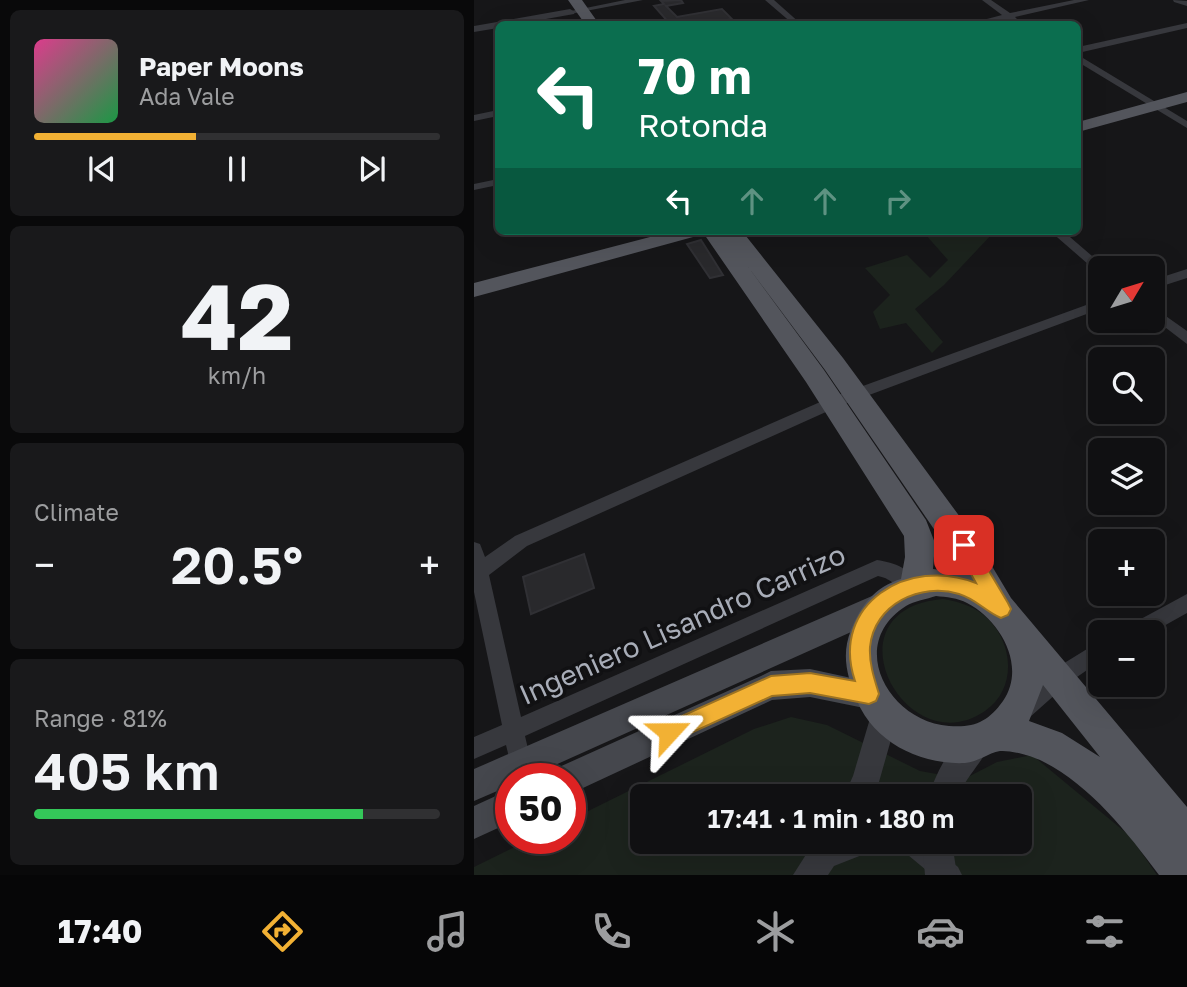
<!DOCTYPE html>
<meta charset="utf-8">
<style>
:root{--surface:#101012;--page:#19191b;--text:#f1f3f6;--muted:#9c9d9f;--line:#303032;--accent:#f2b134}
body{margin:0;font-family:"Golos Text",sans-serif;background:var(--page);color:var(--text);height:100vh;display:flex;flex-direction:column;font-size:26px;white-space:nowrap}
*{box-sizing:border-box;margin:0}
p{font-size:23px;color:var(--muted)}
.icon{flex:none;width:38px;height:38px;fill:none;stroke:currentColor;stroke-width:2;stroke-linecap:round;stroke-linejoin:round}
.map{position:relative;flex:1;overflow:hidden}
.drawer{display:flex;flex-direction:column;gap:10px;padding:10px;background:#09090a;width:474px}
.drawer>*{flex:none}
.hud{position:absolute;left:21px;top:21px;width:586px;height:214px;border-radius:10px;box-shadow:0 7px 28px #0002,0 0 0 2px var(--line);background:#0b6e4f;color:#fff;overflow:hidden}
.needle{width:46px;rotate:52deg}
.fabs{position:absolute;left:614px;top:256px;display:grid;gap:14px}
.fabs a{display:grid;place-items:center;width:77px;height:77px;border-radius:10px;background:var(--surface);box-shadow:0 7px 28px #0002,0 0 0 2px var(--line);font-size:35px}
.speed{position:absolute;left:21px;top:763px;display:flex;gap:14px;font-size:35px;font-weight:700;text-align:center}
.speed>*{display:grid;place-content:center;width:91px;height:91px;border-radius:50%;background:var(--surface);box-shadow:0 7px 28px #0002,0 0 0 2px var(--line);line-height:1}
.speed .limit{border:10px solid #d22;background:#fff;color:#111}
.pin{position:absolute;display:grid;place-items:center;width:60px;height:60px;color:#fff;margin:-30px;border-radius:14px;box-shadow:0 4px 10px #0006}
.me{position:absolute;width:77px;margin:-38px;rotate:66deg;stroke-linejoin:round;filter:drop-shadow(0 0 5px #0008)}
.turn{display:flex;align-items:center;gap:24px;height:147px;padding:0 28px;font-size:32px}
.turn .icon{width:91px;height:91px;stroke-width:2.5}
.turn b{display:block;font-size:49px;line-height:60px}
.lanes{display:flex;align-items:center;height:66px;padding:0 28px;background:#0003;justify-content:center;gap:35px;direction:ltr}
.lanes .off{opacity:.35}
.big{font-size:52px;font-weight:600;line-height:1.1}
.drawer .widget{flex:1;display:flex;flex-direction:column;justify-content:center;gap:10px;min-width:0;padding:0 24px;border-radius:10px;background:var(--page)}
.drawer .dial{align-items:center;gap:0}
.dial b{font-size:91px;line-height:1}
.song{display:flex;align-items:center;gap:21px}
.cover{width:84px;height:84px;border-radius:10px;background:linear-gradient(135deg,hsl(330 70% 55%),hsl(140 70% 35%))}
.played{height:7px;border-radius:4px;background:linear-gradient(90deg,var(--accent) 40%,var(--line) 40%)}
.keys{display:flex;justify-content:space-around;direction:ltr}
.heat{display:flex;justify-content:space-between;align-items:center;font-size:38px;direction:ltr}
.charge{height:10px;border-radius:5px;background:linear-gradient(90deg,#34c759 81%,var(--line) 0)}
.trip{position:absolute;left:156px;top:784px;width:402px;height:70px;border-radius:10px;background:var(--surface);box-shadow:0 7px 28px #0002,0 0 0 2px var(--line);font-weight:600;line-height:70px;text-align:center}
.menu{display:flex;height:112px;justify-content:space-around;align-items:center;background:#060607;color:var(--muted)}
.menu .icon{width:49px;height:49px}
.menu .active{color:var(--accent)}
.menu b{font-size:32px;color:var(--text)}
main{display:flex;flex:1;min-height:0}
.map>svg:first-child{display:block}
.green{fill:#1c231d;fill-rule:evenodd}
.building{fill:#29292c;stroke:#303034;stroke-width:2}
.lines{fill:none;stroke-linecap:round;stroke-linejoin:round}
.minor{fill:#37383d;fill-rule:evenodd}
.tertiary{fill:#37383d;fill-rule:evenodd}
.secondary{fill:#45474d;fill-rule:evenodd}
.primary{fill:#53555c;fill-rule:evenodd}
.route{fill:#f2b134;stroke:#9d7322;stroke-width:2}
.labels{text-anchor:middle;dominant-baseline:central;stroke-width:7;stroke-linejoin:round;paint-order:stroke}
.near-street-label{font-size:28px;fill:#a8adb8;stroke:#111113}
</style>
<main>
<section class="drawer">
<div class="widget">
<div class="song"><i class="cover"></i><div><b>Paper Moons</b><p>Ada Vale</p></div></div>
<div class="played"></div>
<div class="keys"><svg class="icon" aria-label="previous" viewBox="0 0 24 24"><path d="M18 5L8 12l10 7zM5 5v14"/></svg><svg class="icon" aria-label="pause" viewBox="0 0 24 24"><path d="M8 5v14M16 5v14"/></svg><svg class="icon" aria-label="next" viewBox="0 0 24 24"><path d="M6 5l10 7-10 7zM19 5v14"/></svg></div>
</div>
<div class="widget dial"><b>42</b><p>km/h</p></div>
<div class="widget"><p>Climate</p>
<div class="heat"><a>−</a><b class="big">20.5°</b><a>+</a></div>
</div>
<div class="widget"><p>Range · 81%</p><b class="big">405 km</b><div class="charge"></div></div>
</section>
<div class="map">
<svg width="713" height="875" viewBox="0 0 713 875">
<rect width="100%" height="100%" fill="#161618"/>
<path class="green" d="M 457,231 L 521,231 L 470,285 L 441,309 L 469,342 L 458,353 L 432,323 L 406,329 L 399,312 L 416,295 L 391,268 L 433,255 L 456,278 L 474,260 L 451,234 Z
M 469,599 C 481,601 493,604 504,611 C 538,633 547,686 511,711 C 431,766 349,609 469,599 Z
M 317,717 L 353,725 L 446,771 L 490,779 L 523,762 L 558,755 L 656,836 L 683,875 L 0,875 L 0,867 L 59,838 L 96,838 L 96,820 L 280,729 ZM 168,796 L 546,796 L 546,842 L 168,842 Z"/>
<path class="building" d="M 207,0 L 209,3 L 192,6 L 203,17 L 248,9 L 258,19 L 231,24 L 196,24 L 180,6 L 190,4 L 187,1 Z
M 227,240 L 249,275 L 236,278 L 213,244 Z
M 110,554 L 120,588 L 57,614 L 49,577 Z"/>
<g class="lines">
<path class="minor" d="M 151,0 L 169,0 L 96,14 L 92,12 Z
M 291,0 L 300,0 L 327,24 L 319,24 Z
M 508,0 L 517,0 L 536,13 L 600,0 L 615,0 L 541,17 L 544,20 L 540,22 L 533,19 L 494,24 L 528,15 Z
M 699,0 L 713,1 L 713,6 L 700,2 Z
M 713,23 L 713,28 L 604,53 L 604,47 Z
M 604,55 L 713,121 L 713,128 L 604,62 Z
M 24,110 L 24,116 L 0,121 L 0,115 Z
M 24,179 L 24,185 L 0,190 L 0,184 Z
M 576,231 L 589,231 L 632,268 L 626,268 L 626,272 L 622,271 Z
M 713,269 L 713,278 L 679,289 L 679,280 Z
M 626,300 L 626,309 L 363,407 L 53,546 L 15,575 L 47,717 L 403,560 C 421,563 437,568 445,586 L 443,592 L 436,594 C 422,589 420,579 404,576 L 51,736 L 59,770 L 53,779 L 40,778 L 32,745 L 0,759 L 0,737 L 28,725 L 0,592 L 0,542 L 6,544 L 11,557 L 41,536 L 353,399 Z
M 679,307 L 713,331 L 713,344 L 679,318 Z
M 713,594 L 713,613 L 679,632 L 651,632 L 654,626 Z
M 626,641 L 626,661 L 593,684 L 556,717 L 549,720 L 542,717 L 539,710 L 542,703 L 579,670 Z
M 425,842 L 454,842 L 484,867 L 488,875 L 458,875 L 428,850 Z"/>
<path class="tertiary" d="M 96,9 L 101,12 L 100,14 L 44,24 L 24,24 L 24,28 L 0,32 L 0,26 Z
M 410,701 L 420,705 L 424,715 L 403,789 L 400,796 L 370,796 L 379,776 L 400,705 Z
M 502,730 L 512,734 L 516,744 C 508,763 492,777 484,796 L 454,796 C 464,771 476,741 502,730 Z
M 340,842 L 397,842 L 393,853 L 360,866 L 354,875 L 319,875 Z
M 448,842 L 478,842 L 483,875 L 451,875 Z"/>
<path class="secondary" d="M 405,593 L 415,597 L 419,606 L 415,615 L 50,779 L 37,779 L 37,785 L 0,801 L 0,769 Z
M 336,669 L 405,684 L 410,694 L 405,704 L 395,709 L 336,697 L 298,700 L 96,794 L 96,779 L 78,779 L 83,768 L 287,676 L 297,671 Z
M 37,789 L 37,822 L 0,839 L 0,806 Z"/>
<path class="primary" d="M 94,0 L 108,0 L 125,24 L 111,24 Z
M 713,92 L 713,102 L 604,132 L 604,122 Z
M 199,231 L 268,231 L 369,358 L 500,536 L 537,598 L 713,807 L 713,875 L 685,875 C 653,832 616,785 568,761 C 558,756 537,750 526,751 C 514,753 504,762 491,763 C 447,765 401,743 383,701 C 373,676 367,655 377,630 C 387,605 401,587 427,579 L 431,557 L 430,536 L 332,382 L 230,234 L 0,297 L 0,283 ZM 272,264 L 351,370 L 490,573 L 459,569 L 461,543 L 452,520 L 350,370 ZM 462,596 C 472,597 484,598 493,603 C 526,620 553,666 529,701 C 514,722 500,728 475,726 C 414,721 372,644 432,606 C 440,601 453,599 462,596 ZM 569,685 L 626,757 L 588,733 L 555,721 Z"/>
</g>
<path class="route" d="M 490,537 L 496,539 L 534,603 L 537,609 L 534,615 L 527,618 C 512,612 502,599 485,594 C 447,582 400,604 396,647 C 395,663 400,678 405,694 L 402,701 L 395,704 L 336,693 L 298,696 L 195,743 L 188,740 L 185,732 L 188,725 L 297,676 L 336,673 L 381,681 C 355,604 435,556 502,583 L 481,545 L 483,539 Z"/>
<g class="labels">
<g class="near-street-label">
<text transform="translate(208 624) rotate(-24)">Ingeniero Lisandro Carrizo</text>
</g>
</g>
</svg>
<div class="fabs">
<a><svg class="needle" viewBox="-14 -14 28 28"><path d="M0-13l5 13h-10z" fill="#e53935"/><path d="M0 13l5-13h-10z" fill="#9c9d9f"/></svg></a>
<a><svg class="icon" aria-label="search" viewBox="0 0 24 24"><circle cx="10" cy="10" r="6"/><path d="M15 15l6 6"/></svg></a>
<a><svg class="icon" aria-label="layers" viewBox="0 0 24 24"><path d="M12 4l9 5-9 5-9-5zM3 14l9 5 9-5"/></svg></a>
<a>+</a>
<a>−</a>
</div>
<div class="speed"><div class="limit">50</div></div>
<div class="pin" style="left:490px;top:545px;background:#d93025"><svg class="icon" aria-label="arrive" viewBox="0 0 24 24"><path d="M6 21V4h12l-3 4 3 4H6"/></svg></div>
<svg class="me" style="left:195px;top:732px" viewBox="-20 -20 40 40"><path d="M0-17L14 15 0 8-14 15z" fill="#f2b134" stroke="#fff" stroke-width="4"/></svg>
<div class="trip">17:41 · 1 min · 180 m</div>
<div class="hud">
<div class="turn"><svg class="icon" aria-label="left" viewBox="0 0 24 24"><path d="M17 20v-9H6M10 6l-5 5 5 5"/></svg><div><b>70 m</b>Rotonda</div></div>
<div class="lanes"><svg class="icon" aria-label="left" viewBox="0 0 24 24"><path d="M17 20v-9H6M10 6l-5 5 5 5"/></svg><svg class="icon off" aria-label="ahead" viewBox="0 0 24 24"><path d="M12 20V5M6 11l6-6 6 6"/></svg><svg class="icon off" aria-label="ahead" viewBox="0 0 24 24"><path d="M12 20V5M6 11l6-6 6 6"/></svg><svg class="icon off" aria-label="right" viewBox="0 0 24 24"><path d="M7 20v-9h11M14 6l5 5-5 5"/></svg></div>
</div>
</div>
</main>
<nav class="menu">
<b>17:40</b>
<svg class="icon active" aria-label="directions" viewBox="0 0 24 24"><path d="M12 3l9 9-9 9-9-9zM9 14v-3h6M13 9l2 2-2 2"/></svg>
<svg class="icon" aria-label="music" viewBox="0 0 24 24"><path d="M9 18V5l10-2v13"/><circle cx="6" cy="18" r="3"/><circle cx="16" cy="16" r="3"/></svg>
<svg class="icon" aria-label="phone" viewBox="0 0 24 24"><path d="M5 4h4l2 5-3 2q2 4 5 5l2-3 5 2v4C11 20 4 13 5 4z"/></svg>
<svg class="icon" aria-label="climate" viewBox="0 0 24 24"><path d="M12 3v18M4 7l16 10M4 17L20 7"/></svg>
<svg class="icon" aria-label="car" viewBox="0 0 24 24"><path d="M5 17H2v-5l4-1 3-4h7l3 4 3 1v5h-3M9 17h6M6 11h13"/><circle cx="7" cy="17" r="2"/><circle cx="17" cy="17" r="2"/></svg>
<svg class="icon" aria-label="filters" viewBox="0 0 24 24"><path d="M4 7h16M4 17h16"/><circle cx="9" cy="7" r="2"/><circle cx="15" cy="17" r="2"/></svg>
</nav>
